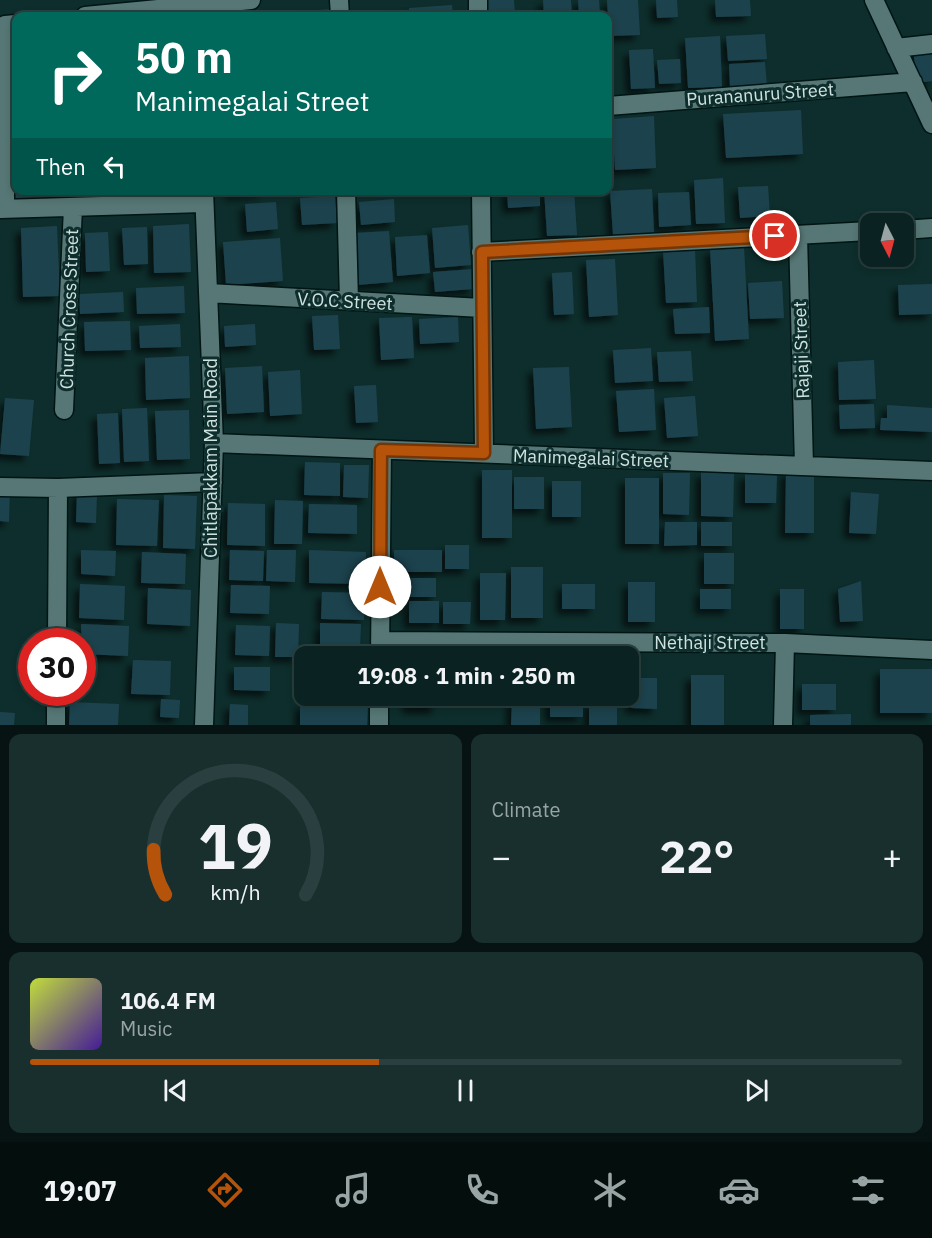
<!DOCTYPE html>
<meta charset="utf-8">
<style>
:root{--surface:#0a2221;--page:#182f2e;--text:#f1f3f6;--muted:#99a4a5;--line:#2a3f3f;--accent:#b45309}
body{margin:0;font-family:"IBM Plex Sans",sans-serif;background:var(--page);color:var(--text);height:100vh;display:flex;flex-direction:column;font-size:22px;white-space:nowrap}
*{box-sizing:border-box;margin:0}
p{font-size:20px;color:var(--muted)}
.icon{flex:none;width:33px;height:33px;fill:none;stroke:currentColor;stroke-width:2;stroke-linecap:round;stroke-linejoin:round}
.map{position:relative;height:725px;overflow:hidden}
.side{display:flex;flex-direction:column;gap:9px;padding:9px;background:#061312;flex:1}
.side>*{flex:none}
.guide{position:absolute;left:12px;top:12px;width:600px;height:183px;border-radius:12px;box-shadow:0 3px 9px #0003,0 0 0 2px var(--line);background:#00695c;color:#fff;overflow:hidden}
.needle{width:39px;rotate:174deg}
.controls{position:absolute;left:860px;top:213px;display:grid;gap:12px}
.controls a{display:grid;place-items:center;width:54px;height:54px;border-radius:12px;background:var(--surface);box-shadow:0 3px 9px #0003,0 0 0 2px var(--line);font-size:30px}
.speed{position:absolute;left:18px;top:628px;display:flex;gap:12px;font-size:30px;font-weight:700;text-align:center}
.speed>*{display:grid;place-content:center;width:78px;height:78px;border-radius:50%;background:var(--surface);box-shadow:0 3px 9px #0003,0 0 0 2px var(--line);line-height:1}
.speed .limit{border:9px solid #d22;background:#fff;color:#111}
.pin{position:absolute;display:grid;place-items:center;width:51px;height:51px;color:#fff;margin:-26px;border:3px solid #fff;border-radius:50%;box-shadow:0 2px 6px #0007}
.me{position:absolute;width:66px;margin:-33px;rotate:0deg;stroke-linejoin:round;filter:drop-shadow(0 0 4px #0008)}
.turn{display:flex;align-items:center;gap:21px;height:126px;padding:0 24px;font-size:27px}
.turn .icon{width:78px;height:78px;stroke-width:2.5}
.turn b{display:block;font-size:42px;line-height:51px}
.then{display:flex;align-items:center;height:57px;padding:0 24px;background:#0003;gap:12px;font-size:22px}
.big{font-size:45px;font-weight:800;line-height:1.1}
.side .widget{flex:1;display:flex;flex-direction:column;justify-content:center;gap:9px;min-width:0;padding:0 21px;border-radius:12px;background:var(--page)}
.side .dial{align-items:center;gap:0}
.dial svg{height:156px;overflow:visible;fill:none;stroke:var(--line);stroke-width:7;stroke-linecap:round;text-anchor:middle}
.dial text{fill:var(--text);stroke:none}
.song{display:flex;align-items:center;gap:18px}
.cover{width:72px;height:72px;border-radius:9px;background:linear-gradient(135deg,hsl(70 70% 55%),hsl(260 70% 35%))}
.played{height:6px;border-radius:3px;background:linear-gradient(90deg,var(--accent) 40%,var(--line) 40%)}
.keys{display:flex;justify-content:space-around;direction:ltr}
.heat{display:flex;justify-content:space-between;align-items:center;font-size:33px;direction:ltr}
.side .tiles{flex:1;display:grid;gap:9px;grid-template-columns:1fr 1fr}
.widget:last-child{grid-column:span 2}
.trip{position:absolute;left:294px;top:646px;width:345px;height:60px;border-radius:12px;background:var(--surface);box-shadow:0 3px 9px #0003,0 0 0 2px var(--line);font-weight:800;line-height:60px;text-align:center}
.tab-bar{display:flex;height:96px;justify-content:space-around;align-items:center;background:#040e0d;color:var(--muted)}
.tab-bar .icon{width:42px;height:42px}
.tab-bar .active{color:var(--accent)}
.tab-bar b{font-size:27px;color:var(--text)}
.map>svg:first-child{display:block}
.building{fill:#1e424e;filter:url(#shadow)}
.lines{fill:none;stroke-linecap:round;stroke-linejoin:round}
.minor-casing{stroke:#001514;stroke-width:21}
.minor{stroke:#567775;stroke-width:18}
.route-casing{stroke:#753606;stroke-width:15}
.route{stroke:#b45309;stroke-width:10}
.labels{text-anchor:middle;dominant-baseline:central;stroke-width:6;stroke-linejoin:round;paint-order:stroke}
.street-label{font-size:18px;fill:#d0e2e0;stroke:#0d2e2c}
</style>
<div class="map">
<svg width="932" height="725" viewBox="0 0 932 725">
<defs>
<filter id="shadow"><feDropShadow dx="-5.5" dy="5.5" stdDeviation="3" flood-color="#0009"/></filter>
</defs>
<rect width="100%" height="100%" fill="#0d2e2c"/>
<path class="building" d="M 487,0 L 514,0 L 515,16 L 488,16 Z
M 543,0 L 571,0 L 572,16 L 544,16 Z
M 578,0 L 599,0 L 600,16 L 579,16 Z
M 607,0 L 638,0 L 640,35 L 609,36 Z
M 656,0 L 677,0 L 678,17 L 657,18 Z
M 715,0 L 750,0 L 751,16 L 716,17 Z
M 452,5 L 453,16 L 409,16 L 409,8 Z
M 333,9 L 333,16 L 302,16 L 302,11 Z
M 400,10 L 401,16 L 360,16 L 360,13 Z
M 269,12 L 269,16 L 228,16 L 228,15 Z
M 765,34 L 767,59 L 728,61 L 726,36 Z
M 720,36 L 722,87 L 688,88 L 685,38 Z
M 932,47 L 932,81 L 917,83 L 913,49 Z
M 653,49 L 655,88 L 631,89 L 629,50 Z
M 680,59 L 681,83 L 659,84 L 657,60 Z
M 765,62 L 767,86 L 730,88 L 729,64 Z
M 801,110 L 803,154 L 726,158 L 723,114 Z
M 654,116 L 656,168 L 615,170 L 612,119 Z
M 12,177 L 16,177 L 16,190 L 58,190 L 59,196 L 14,201 Z
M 723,178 L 725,223 L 696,224 L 694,180 Z
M 768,186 L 770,216 L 740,218 L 738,187 Z
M 652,189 L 654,233 L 613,235 L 610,191 Z
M 231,190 L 263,190 L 263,193 L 231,195 Z
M 507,190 L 540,190 L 540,206 L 508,208 Z
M 544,190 L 574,190 L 577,235 L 547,236 Z
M 689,192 L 691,225 L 659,227 L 658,193 Z
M 335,196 L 337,223 L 302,225 L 300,198 Z
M 394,199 L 395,222 L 361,225 L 359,202 Z
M 276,202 L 278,229 L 247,232 L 245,204 Z
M 189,224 L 191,272 L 154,273 L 153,226 Z
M 468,225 L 471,265 L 435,268 L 432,228 Z
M 57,226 L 60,296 L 23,297 L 21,228 Z
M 147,227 L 148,264 L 124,265 L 122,228 Z
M 389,231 L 393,282 L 358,285 L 354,233 Z
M 108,232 L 110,271 L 86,272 L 85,233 Z
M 427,235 L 430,273 L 397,276 L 395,237 Z
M 280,238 L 283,281 L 226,285 L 223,242 Z
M 744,247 L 749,339 L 715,341 L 710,249 Z
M 695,249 L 697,302 L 666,303 L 663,251 Z
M 615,259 L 618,315 L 589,317 L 586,260 Z
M 473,269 L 474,289 L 435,292 L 433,272 Z
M 572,272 L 574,314 L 554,315 L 552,273 Z
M 782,281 L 784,318 L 750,319 L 748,283 Z
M 932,284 L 932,314 L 899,315 L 898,285 Z
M 184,286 L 185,313 L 137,314 L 136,288 Z
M 123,292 L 124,312 L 80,314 L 79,294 Z
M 709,307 L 710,333 L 675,334 L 673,309 Z
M 338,315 L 340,349 L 314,350 L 312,316 Z
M 412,317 L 414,358 L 381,360 L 379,318 Z
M 458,317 L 459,342 L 420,344 L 419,319 Z
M 130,321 L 131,350 L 85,351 L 84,322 Z
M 180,324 L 181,347 L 140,348 L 139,326 Z
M 255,324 L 256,345 L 225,347 L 224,326 Z
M 651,348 L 653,381 L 615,383 L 613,350 Z
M 691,351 L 693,381 L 659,382 L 657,352 Z
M 189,356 L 190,398 L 146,400 L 145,358 Z
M 874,360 L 876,399 L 839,400 L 838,362 Z
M 262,366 L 264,412 L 227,414 L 225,368 Z
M 569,367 L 572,427 L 536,429 L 533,368 Z
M 300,370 L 302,414 L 270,416 L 268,372 Z
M 376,385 L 378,422 L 356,423 L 354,386 Z
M 654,389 L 656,430 L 619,432 L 616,391 Z
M 695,396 L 698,436 L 667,438 L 664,398 Z
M 5,398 L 34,400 L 29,456 L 0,454 Z
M 874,404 L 875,428 L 840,429 L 839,405 Z
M 887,405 L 932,408 L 932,432 L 880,430 L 881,418 L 887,418 Z
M 147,408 L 149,461 L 124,462 L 122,409 Z
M 189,410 L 190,459 L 157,460 L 155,411 Z
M 118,413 L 120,463 L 99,464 L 97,414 Z
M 305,462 L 340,463 L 340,496 L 304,495 Z
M 344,465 L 369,465 L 368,498 L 343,497 Z
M 482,470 L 512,470 L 512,538 L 482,538 Z
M 786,471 L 814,471 L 814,533 L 785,533 Z
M 701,472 L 734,473 L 733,517 L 701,516 Z
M 663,473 L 690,473 L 689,515 L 663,514 Z
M 745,474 L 777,474 L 776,503 L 745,503 Z
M 514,477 L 544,477 L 544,509 L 514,509 Z
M 625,478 L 659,478 L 659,544 L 625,544 Z
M 552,481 L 581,481 L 581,517 L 552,517 Z
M 0,488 L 10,488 L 9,522 L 0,521 Z
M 77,492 L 97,493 L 96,523 L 76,522 Z
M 851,492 L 879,494 L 876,534 L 849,533 Z
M 164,495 L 197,496 L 195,549 L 163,548 Z
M 117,499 L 159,500 L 157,546 L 116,545 Z
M 275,500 L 303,501 L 302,544 L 274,544 Z
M 228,503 L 265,504 L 265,546 L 227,545 Z
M 309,504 L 357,505 L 357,534 L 308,533 Z
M 665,522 L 697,522 L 697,545 L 664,546 Z
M 701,522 L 732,522 L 732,546 L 701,546 Z
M 445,545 L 469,545 L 469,569 L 445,569 Z
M 81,550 L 116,551 L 115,576 L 81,574 Z
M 230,550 L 264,551 L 263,581 L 229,580 Z
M 267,550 L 296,550 L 295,582 L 266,581 Z
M 309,550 L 366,552 L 365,584 L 309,583 Z
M 394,550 L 442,550 L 442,572 L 394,572 Z
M 142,552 L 186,554 L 185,584 L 141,583 Z
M 704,553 L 734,553 L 734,584 L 704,584 Z
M 511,567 L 543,567 L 543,618 L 511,618 Z
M 480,573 L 506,573 L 505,620 L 480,620 Z
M 401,578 L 436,578 L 436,597 L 401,597 Z
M 861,581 L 863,621 L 840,622 L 838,589 Z
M 628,582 L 655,582 L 655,622 L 628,622 Z
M 80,584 L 125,586 L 124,620 L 79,618 Z
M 562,584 L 595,584 L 595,609 L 562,609 Z
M 231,585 L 270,586 L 269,614 L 230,613 Z
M 148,588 L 191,590 L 190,626 L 147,624 Z
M 700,589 L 731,589 L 731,609 L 700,609 Z
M 780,589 L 804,589 L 804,629 L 780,629 Z
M 322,592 L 365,593 L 364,620 L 321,619 Z
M 409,601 L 439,601 L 439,623 L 409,623 Z
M 443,602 L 471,602 L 470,624 L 443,624 Z
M 276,623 L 299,624 L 298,657 L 275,657 Z
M 320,623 L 361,624 L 360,648 L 320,647 Z
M 81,624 L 129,626 L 128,656 L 82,654 Z
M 236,625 L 270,626 L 269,656 L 235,655 Z
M 133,660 L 171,661 L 170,695 L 131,694 Z
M 234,667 L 270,667 L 270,691 L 234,690 Z
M 880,669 L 932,669 L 932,713 L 880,713 Z
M 691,675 L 724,675 L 724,725 L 691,725 Z
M 631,678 L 657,678 L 657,709 L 631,708 Z
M 802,684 L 836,684 L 836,710 L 802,710 Z
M 408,696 L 437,696 L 437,708 L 408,708 Z
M 550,696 L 583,696 L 583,717 L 550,717 Z
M 161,699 L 180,700 L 179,718 L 160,717 Z
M 512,700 L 540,700 L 540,725 L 511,725 Z
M 70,702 L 119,704 L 118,725 L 69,725 Z
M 589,702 L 617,702 L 617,725 L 589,725 Z
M 230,704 L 248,705 L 248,725 L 229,725 Z
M 300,704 L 368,705 L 367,725 L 300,725 Z
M 0,712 L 15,713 L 14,725 L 0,725 Z
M 851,714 L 851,725 L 810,725 L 810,715 Z"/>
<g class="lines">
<g class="minor-casing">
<path id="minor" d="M 339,0 L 340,16
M 478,0 L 478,16
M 874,0 L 932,124
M 85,16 L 251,0
M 896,48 L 932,44
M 608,106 L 913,82
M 204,190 L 214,443 L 204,725
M 346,190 L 349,301
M 481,190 L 484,453
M 0,209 L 204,203
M 5,209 L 5,25 L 16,24
M 903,230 L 932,228
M 798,235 L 804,466
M 481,252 L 870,231
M 208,293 L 482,308
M 64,410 L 73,207
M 214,443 L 932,471
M 0,487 L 58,488 L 213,482
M 380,641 L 785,643 L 932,650
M 57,642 L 58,488
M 380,657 L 382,450
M 56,725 L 56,693
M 379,725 L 379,696
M 783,725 L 785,643"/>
</g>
<use href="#minor" class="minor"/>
</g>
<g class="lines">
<g class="route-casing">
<path id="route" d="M 380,587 L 381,450 L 484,453 L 482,252 L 775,236"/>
</g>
<use href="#route" class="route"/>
</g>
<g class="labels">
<g class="street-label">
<text transform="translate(760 94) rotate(-4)">Purananuru Street</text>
<text transform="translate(345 301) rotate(3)">V.O.C Street</text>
<text transform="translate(69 309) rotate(-88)">Church Cross Street</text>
<text transform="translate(801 350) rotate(-92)">Rajaji Street</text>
<text transform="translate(210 458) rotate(-90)">Chitlapakkam Main Road</text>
<text transform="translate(591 458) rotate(2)">Manimegalai Street</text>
<text x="710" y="642">Nethaji Street</text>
</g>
</g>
</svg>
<div class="controls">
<a><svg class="needle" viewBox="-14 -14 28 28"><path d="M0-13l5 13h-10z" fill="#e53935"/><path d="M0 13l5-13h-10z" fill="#99a4a5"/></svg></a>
</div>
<div class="speed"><div class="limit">30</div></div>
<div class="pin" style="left:775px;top:236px;background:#d93025"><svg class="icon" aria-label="arrive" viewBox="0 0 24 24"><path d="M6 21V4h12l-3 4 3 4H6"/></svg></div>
<svg class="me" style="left:380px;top:587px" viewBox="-20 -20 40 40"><circle r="19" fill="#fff"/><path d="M0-13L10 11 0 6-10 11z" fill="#b45309"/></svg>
<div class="trip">19:08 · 1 min · 250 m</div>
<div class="guide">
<div class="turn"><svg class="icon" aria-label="right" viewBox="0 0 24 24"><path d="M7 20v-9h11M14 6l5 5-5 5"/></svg><div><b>50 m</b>Manimegalai Street</div></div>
<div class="then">Then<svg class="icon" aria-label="left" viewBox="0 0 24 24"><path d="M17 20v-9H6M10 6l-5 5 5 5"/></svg></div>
</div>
</div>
<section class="side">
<div class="tiles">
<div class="widget dial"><svg viewBox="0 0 100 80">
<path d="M14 69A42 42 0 1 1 86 69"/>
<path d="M14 69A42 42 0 0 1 8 46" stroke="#b45309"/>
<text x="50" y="56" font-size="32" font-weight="700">19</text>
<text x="50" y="72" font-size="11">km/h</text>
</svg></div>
<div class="widget"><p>Climate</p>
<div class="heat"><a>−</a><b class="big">22°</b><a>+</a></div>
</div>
<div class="widget">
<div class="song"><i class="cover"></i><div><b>106.4 FM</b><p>Music</p></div></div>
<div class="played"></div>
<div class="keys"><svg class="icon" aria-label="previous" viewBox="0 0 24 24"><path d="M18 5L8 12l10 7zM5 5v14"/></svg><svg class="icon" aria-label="pause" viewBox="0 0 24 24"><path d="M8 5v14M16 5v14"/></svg><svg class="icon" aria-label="next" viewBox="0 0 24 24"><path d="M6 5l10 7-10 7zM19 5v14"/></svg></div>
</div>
</div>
</section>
<nav class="tab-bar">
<b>19:07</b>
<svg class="icon active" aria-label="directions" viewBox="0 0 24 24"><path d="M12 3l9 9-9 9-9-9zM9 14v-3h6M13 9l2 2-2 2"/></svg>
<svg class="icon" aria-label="music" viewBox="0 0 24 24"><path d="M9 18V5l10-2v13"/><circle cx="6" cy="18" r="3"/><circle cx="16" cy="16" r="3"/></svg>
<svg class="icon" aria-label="phone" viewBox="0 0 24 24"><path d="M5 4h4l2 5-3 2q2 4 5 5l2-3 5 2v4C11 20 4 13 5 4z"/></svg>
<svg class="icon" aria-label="climate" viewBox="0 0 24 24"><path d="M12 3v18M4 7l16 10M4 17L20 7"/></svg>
<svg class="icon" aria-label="car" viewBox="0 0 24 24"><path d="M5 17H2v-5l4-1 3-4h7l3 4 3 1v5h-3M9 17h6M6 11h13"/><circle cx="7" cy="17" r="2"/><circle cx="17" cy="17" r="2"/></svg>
<svg class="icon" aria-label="filters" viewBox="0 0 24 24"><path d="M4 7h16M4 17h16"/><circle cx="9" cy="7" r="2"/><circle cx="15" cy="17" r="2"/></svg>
</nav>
